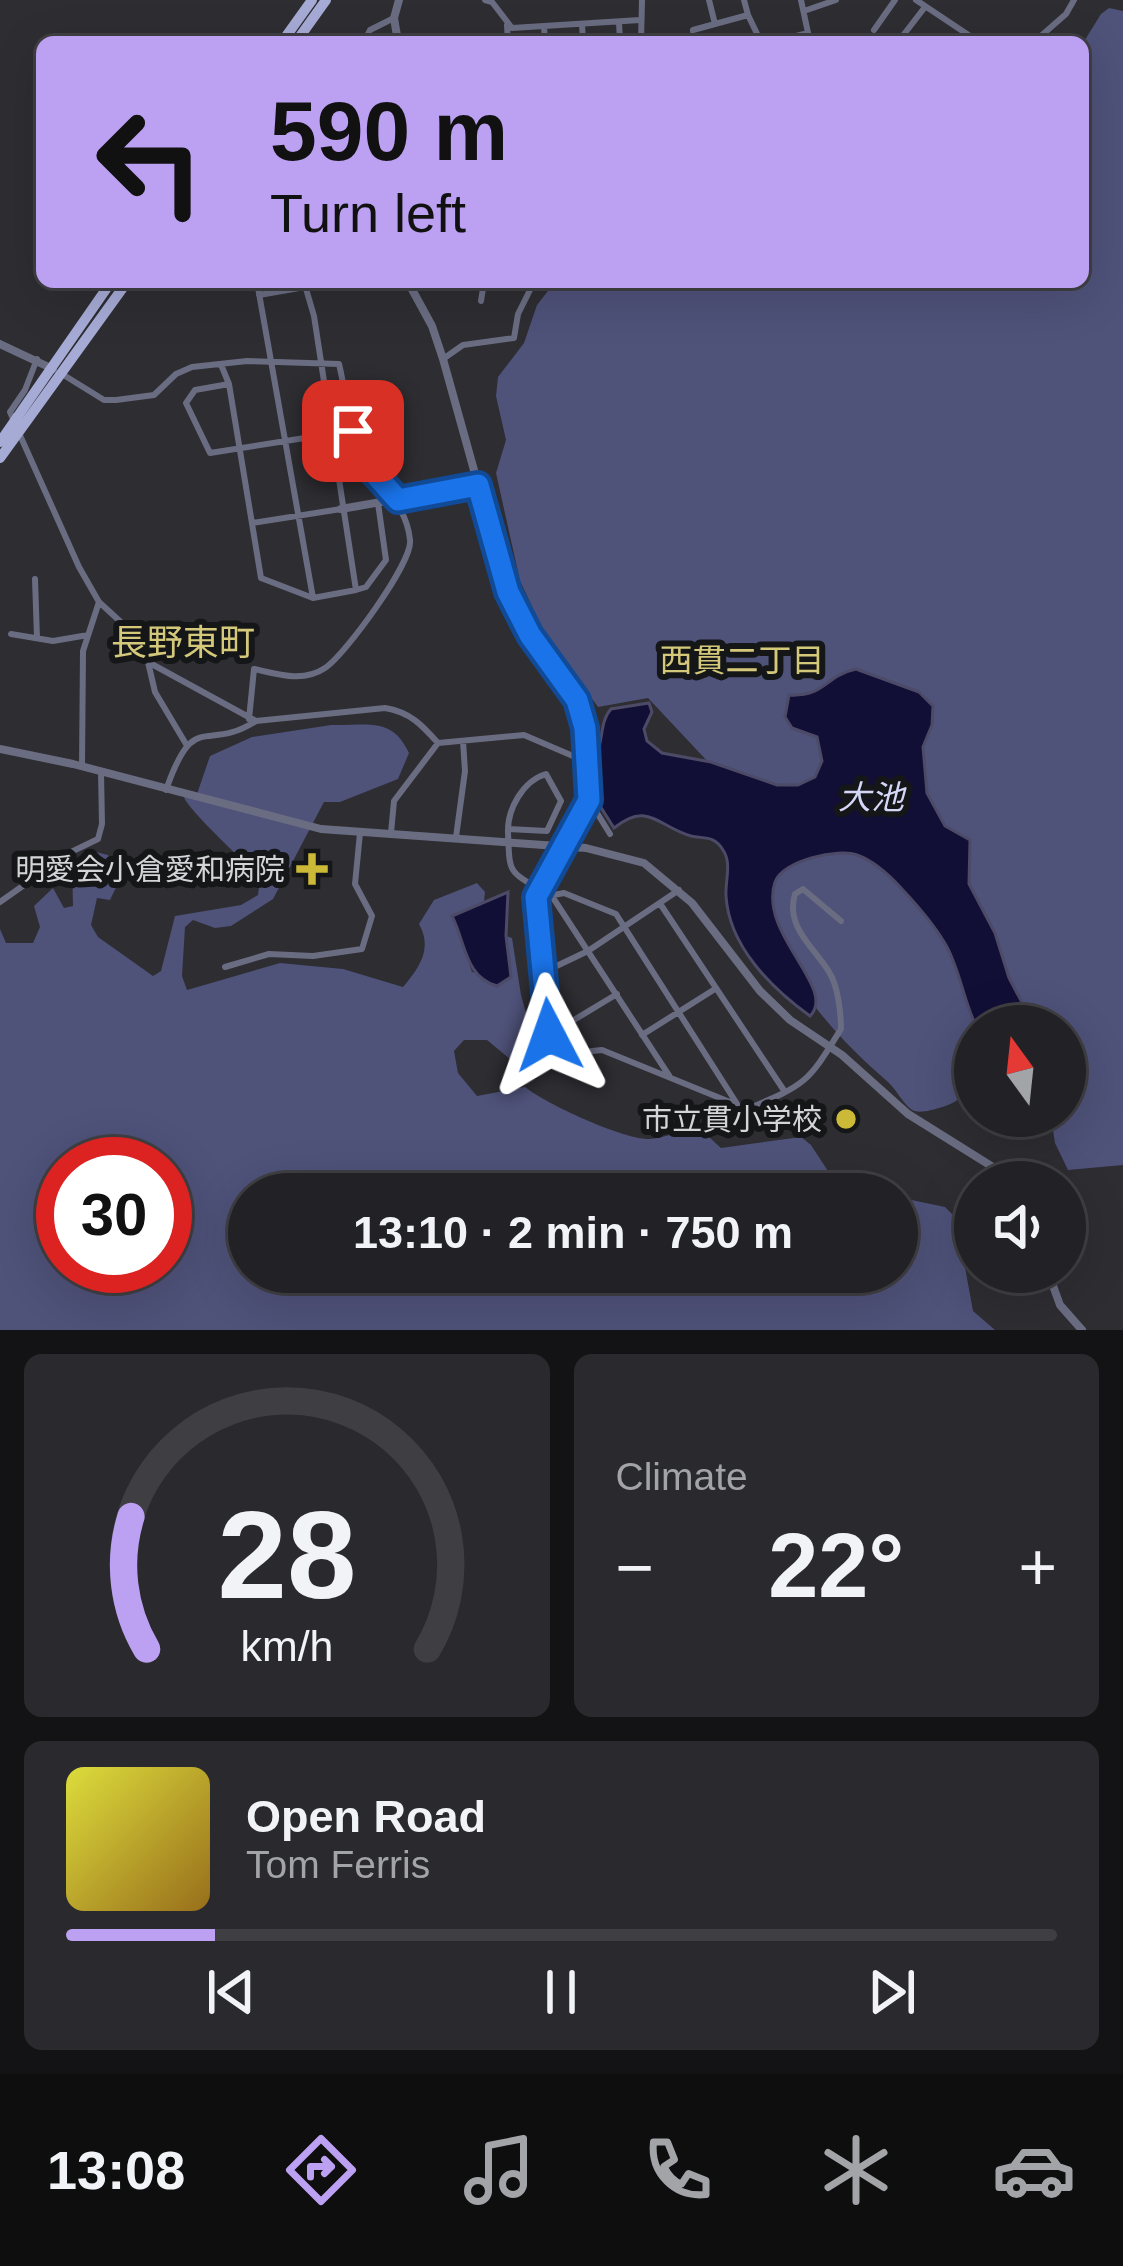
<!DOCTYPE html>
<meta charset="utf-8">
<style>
:root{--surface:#222226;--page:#2a2a2e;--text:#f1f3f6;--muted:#a2a4a7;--line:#3f3f43;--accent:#bca0f2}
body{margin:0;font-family:Helvetica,"Noto Sans JP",sans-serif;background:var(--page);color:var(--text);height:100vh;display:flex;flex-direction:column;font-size:45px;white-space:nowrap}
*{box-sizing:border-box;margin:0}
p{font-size:39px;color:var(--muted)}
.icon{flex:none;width:66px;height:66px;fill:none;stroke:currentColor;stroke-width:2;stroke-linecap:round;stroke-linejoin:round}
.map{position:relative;height:1330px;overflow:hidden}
.drawer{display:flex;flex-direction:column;gap:24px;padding:24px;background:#131315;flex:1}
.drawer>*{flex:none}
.banner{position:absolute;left:36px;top:36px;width:1053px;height:252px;border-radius:18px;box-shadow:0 12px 48px #0002,0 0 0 3px var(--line);background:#bca0f2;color:#111;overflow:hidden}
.needle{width:78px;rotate:345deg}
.tools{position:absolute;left:954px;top:1005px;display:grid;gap:24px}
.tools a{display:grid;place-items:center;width:132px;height:132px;border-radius:50%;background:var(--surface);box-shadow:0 12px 48px #0002,0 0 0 3px var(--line);font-size:60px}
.speed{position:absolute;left:36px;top:1137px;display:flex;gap:24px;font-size:60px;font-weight:700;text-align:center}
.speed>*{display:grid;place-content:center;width:156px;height:156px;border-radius:50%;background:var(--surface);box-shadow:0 12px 48px #0002,0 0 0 3px var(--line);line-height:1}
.speed .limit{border:18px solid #d22;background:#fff;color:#111}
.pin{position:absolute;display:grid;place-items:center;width:102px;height:102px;color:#fff;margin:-51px;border-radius:24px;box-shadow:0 6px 18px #0006}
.me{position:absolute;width:132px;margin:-66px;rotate:356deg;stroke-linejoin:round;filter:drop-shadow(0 0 9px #0008)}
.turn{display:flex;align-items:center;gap:42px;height:252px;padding:0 36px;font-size:54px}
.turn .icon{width:156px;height:156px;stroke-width:2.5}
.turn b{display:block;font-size:84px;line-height:102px}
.big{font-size:90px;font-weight:700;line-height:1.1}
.drawer .card{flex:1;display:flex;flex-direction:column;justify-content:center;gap:18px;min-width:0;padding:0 42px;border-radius:18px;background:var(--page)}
.drawer .dial{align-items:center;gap:0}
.dial svg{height:312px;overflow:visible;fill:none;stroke:var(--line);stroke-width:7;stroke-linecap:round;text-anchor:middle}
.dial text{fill:var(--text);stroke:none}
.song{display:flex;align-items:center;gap:36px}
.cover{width:144px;height:144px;border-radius:18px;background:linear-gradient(135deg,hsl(60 70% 55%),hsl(40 70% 35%))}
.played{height:12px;border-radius:6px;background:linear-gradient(90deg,var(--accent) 15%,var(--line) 15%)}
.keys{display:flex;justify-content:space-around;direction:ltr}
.heat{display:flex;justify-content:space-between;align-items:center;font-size:66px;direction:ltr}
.drawer .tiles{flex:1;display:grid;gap:24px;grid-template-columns:1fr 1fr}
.card:last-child{grid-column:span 2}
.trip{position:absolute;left:228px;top:1173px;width:690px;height:120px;border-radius:60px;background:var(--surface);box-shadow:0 12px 48px #0002,0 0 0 3px var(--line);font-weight:700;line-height:120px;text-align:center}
.tabs{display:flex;height:192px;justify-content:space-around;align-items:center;background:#0e0e0f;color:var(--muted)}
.tabs .icon{width:84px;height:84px}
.tabs .on{color:var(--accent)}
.tabs b{font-size:54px;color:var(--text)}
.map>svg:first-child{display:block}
.green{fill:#4f5279;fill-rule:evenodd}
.water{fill:#110f36;stroke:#4c4a67;stroke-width:3}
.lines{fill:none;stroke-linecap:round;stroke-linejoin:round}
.minor{stroke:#6a6c82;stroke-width:6}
.tertiary{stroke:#6a6c82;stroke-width:8}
.primary{stroke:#a6abd6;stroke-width:10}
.route-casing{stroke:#114b97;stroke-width:30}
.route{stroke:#1a73e8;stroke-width:21}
.poi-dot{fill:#cdb938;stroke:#151618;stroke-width:4.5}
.labels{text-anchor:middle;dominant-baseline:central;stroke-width:12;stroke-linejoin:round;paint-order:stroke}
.poi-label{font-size:30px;fill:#d4d4d8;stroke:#151618;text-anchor:end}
.neighbourhood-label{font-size:33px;fill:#d4c87a;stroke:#151618}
.water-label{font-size:33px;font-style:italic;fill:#d4d7f5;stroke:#151618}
.quarter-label{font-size:36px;fill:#d4c87a;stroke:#151618}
</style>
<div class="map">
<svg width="1123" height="1330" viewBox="0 0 1123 1330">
<rect width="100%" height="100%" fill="#2d2d32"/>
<path class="green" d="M 1109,8 L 1123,11 L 1123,1165 L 1068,1170 L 1055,1143 L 1051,1116 L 1065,1116 L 1065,1026 L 975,1026 C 975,1061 981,1098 939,1108 C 932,1110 919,1114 912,1110 C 903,1104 896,1089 888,1082 C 837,1038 791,987 769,923 C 760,898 771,858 773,831 L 648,698 L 598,707 L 545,634 L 520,581 L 496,473 L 506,440 L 496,396 L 498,377 L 524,343 L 537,305 L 555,282 L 1083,282 L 1083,43 L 1101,14 Z
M 331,725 C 367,726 392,716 409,753 L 398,779 L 340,802 L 324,802 L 273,899 L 231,926 L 215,928 L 193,920 L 185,927 L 182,976 L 187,990 L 280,963 L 343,969 L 403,987 C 419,968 433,949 419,924 L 434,900 L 477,883 L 485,892 L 484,901 L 453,917 L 472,972 L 511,977 L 506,936 L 512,938 L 521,995 L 536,1048 L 529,1057 L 510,1059 L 487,1040 L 464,1040 L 454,1051 L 458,1073 L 477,1096 L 525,1087 C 546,1104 624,1140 650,1139 C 665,1138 683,1130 697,1126 L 721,1148 L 801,1137 L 811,1145 L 841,1191 L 873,1194 L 249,1194 L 249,1272 L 897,1272 L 897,1197 L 945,1207 L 956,1218 L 973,1311 L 995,1330 L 0,1330 L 0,929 L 6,943 L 33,943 L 40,927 L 34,906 L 53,888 L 64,908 L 73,906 L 72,864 L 96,852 L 108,855 L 119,881 L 110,900 L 97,898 L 91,925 L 98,937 L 153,976 L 161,971 L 175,916 L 241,905 L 258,895 L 260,878 C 245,862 188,810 184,797 L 197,794 L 210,756 L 252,737 ZM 63,1164 L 165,1164 L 165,1266 L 63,1266 Z"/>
<path class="water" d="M 856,669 L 919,692 L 933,706 L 932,725 L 923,747 L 927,793 L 945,826 L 970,840 L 969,884 L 995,933 L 1009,978 L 1026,1010 L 1042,1026 L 976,1026 C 964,1001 960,972 947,947 C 936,927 917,905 901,888 C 890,876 874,861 857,855 C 839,848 783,860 775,882 C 758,934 838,988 810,1016 C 771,988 729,946 726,896 C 725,881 732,863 723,850 C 714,835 704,839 691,836 C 658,827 648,800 614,828 L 595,798 L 592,761 C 605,746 598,723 611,709 L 649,703 L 652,712 L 644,729 L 647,741 L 662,753 L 711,762 L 777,785 L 798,785 L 815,777 L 822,761 L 817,737 L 792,728 L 785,717 L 789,695 C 826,697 824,676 856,669 Z
M 508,892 L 506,936 L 511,977 L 497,986 C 465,977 466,944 452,916 Z"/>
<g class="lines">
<path class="minor" d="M 485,0 L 492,2 L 512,28 L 640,20
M 709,0 L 715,24
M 801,0 L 810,42
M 916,0 L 979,42
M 804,11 L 836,0
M 748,15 L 761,42
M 619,22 L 620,42
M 582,24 L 583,42
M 507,25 L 508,42
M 544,26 L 545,42
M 874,30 L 895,0
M 364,42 L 370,30 L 394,18
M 641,42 L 642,0
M 694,42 L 693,30 L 748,15 L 744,0
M 773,42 L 808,33
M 834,42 L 841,42
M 898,42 L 925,7
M 1034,42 L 1066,14 L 1074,0
M 257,282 L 313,598
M 259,295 L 305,287
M 481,301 L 484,282
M 443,359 L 463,345 L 514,338 L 518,314 L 534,282
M 222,367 L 229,384 L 261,578 L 313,598 L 356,590 L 314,316 L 304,282
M 62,374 L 104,400 L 116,400 L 154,395 L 176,374 L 192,367 L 247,361 L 339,364 C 346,393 349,425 360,453 C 374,486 406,499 410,540 C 413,562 345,655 325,668 C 303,683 277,674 254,669 L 249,719
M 229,384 L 195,390 L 186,403 L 210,453 L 330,434
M 14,421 L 10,412 L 25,390 L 37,359
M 19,433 L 79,567 L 99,602 L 123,624 L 148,662 L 155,692 L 186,744
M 252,523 L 341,509
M 35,579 L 37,638
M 356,590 L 366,587 L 386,560 L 378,503
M 11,634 L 53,641 L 88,635
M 148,662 L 256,721 L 385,708 C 410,712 422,725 438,743
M 82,767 L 83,651 L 99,602
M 166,790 C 195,707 205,754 256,721
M 589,800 L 610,834
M 508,829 L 547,831 L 561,801 L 546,774 C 523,781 507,809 508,833 C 510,869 506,872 540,889
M 391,833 L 394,801 L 438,743 L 524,735 L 587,762
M 456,837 L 465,771 L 463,741
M 565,846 L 536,897 L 550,1046 L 554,1055 L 602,1050 L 747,1109 C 808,1084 808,1082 841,1029 C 841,1014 838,985 829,972 C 814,947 785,927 795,894 L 803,889 L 841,921
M 544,884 L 670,1077
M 554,895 L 564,893 L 616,914 L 739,1107
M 0,902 L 71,852 L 98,839 L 102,824 L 101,772
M 661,905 L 785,1092
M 225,967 L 269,954 L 313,956 L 362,949 L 372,916 L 355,884 L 360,833
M 544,972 L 588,951 L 679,890
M 549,1035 L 617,994
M 642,1035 L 715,989"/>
<path class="tertiary" d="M 398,42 L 394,18 L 399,0
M 408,282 L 432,326 L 443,359 L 508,592 L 530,635 L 577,700 L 582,715 L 589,800 L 565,846
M 0,344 L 53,369
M 341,509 L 478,485
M 0,749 L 73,764 L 321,829 L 586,848 L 644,863 L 692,903 L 760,991 L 790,1020 L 842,1055 L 908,1114 L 1017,1182
M 1048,1272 L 1060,1305 L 1082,1330"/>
<path class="primary" d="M 282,42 L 312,0
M 296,42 L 326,0
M 0,442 L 111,282
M 0,458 L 127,282"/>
</g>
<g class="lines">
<g class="route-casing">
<path id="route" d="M 353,431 L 366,464 L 398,500 L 478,485 L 508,592 L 530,635 L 577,700 L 585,728 L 589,800 L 536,897 L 549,1035"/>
</g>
<use href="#route" class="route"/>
</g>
<g class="poi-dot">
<path d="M306 851h12v12h12v12h-12v12h-12v-12h-12v-12h12z"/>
<circle cx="846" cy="1119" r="12"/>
</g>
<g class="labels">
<g class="poi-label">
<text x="285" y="869">明愛会小倉愛和病院</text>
<text x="822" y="1119">市立貫小学校</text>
</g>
<g class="neighbourhood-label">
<text x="742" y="660">西貫二丁目</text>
</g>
<g class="water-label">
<text x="871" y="797">大池</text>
</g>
<g class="quarter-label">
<text x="183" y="642">長野東町</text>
</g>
</g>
</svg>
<div class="tools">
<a><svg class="needle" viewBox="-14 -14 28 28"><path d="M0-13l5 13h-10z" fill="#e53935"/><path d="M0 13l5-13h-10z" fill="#a2a4a7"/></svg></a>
<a><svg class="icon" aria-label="sound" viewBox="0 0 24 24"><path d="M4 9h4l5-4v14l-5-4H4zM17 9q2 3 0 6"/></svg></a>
</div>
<div class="speed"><div class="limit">30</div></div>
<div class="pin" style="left:353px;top:431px;background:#d93025"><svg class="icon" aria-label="arrive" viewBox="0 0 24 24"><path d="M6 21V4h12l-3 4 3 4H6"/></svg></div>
<svg class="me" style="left:549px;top:1035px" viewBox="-20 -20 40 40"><path d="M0-17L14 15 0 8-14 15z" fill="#1a73e8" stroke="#fff" stroke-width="4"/></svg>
<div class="trip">13:10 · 2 min · 750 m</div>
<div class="banner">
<div class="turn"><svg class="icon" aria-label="left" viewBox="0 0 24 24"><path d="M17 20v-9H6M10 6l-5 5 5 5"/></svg><div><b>590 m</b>Turn left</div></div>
</div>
</div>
<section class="drawer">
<div class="tiles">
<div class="card dial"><svg viewBox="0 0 100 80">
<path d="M14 69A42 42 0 1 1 86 69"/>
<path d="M14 69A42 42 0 0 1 10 35" stroke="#bca0f2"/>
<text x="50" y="56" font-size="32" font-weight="700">28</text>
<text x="50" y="72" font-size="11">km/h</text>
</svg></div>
<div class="card"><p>Climate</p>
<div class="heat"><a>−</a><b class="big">22°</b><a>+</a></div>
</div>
<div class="card">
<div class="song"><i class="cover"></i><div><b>Open Road</b><p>Tom Ferris</p></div></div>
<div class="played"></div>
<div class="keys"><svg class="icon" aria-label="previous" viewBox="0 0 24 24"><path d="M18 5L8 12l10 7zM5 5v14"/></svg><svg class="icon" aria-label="pause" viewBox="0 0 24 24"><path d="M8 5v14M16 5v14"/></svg><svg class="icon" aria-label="next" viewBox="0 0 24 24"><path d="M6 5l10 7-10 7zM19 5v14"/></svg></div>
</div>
</div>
</section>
<nav class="tabs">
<b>13:08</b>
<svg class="icon on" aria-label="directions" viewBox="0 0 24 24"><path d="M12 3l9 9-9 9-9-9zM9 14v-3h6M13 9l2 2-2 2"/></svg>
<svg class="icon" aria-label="music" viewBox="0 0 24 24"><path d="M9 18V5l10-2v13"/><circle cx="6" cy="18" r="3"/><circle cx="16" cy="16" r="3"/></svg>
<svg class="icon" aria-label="phone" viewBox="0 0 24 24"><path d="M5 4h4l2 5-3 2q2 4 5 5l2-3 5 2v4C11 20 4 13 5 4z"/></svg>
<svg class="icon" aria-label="climate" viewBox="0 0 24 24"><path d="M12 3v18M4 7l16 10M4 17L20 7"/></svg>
<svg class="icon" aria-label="car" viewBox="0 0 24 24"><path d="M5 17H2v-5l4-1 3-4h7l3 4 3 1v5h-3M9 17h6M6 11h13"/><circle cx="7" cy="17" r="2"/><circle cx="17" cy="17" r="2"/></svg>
</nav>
